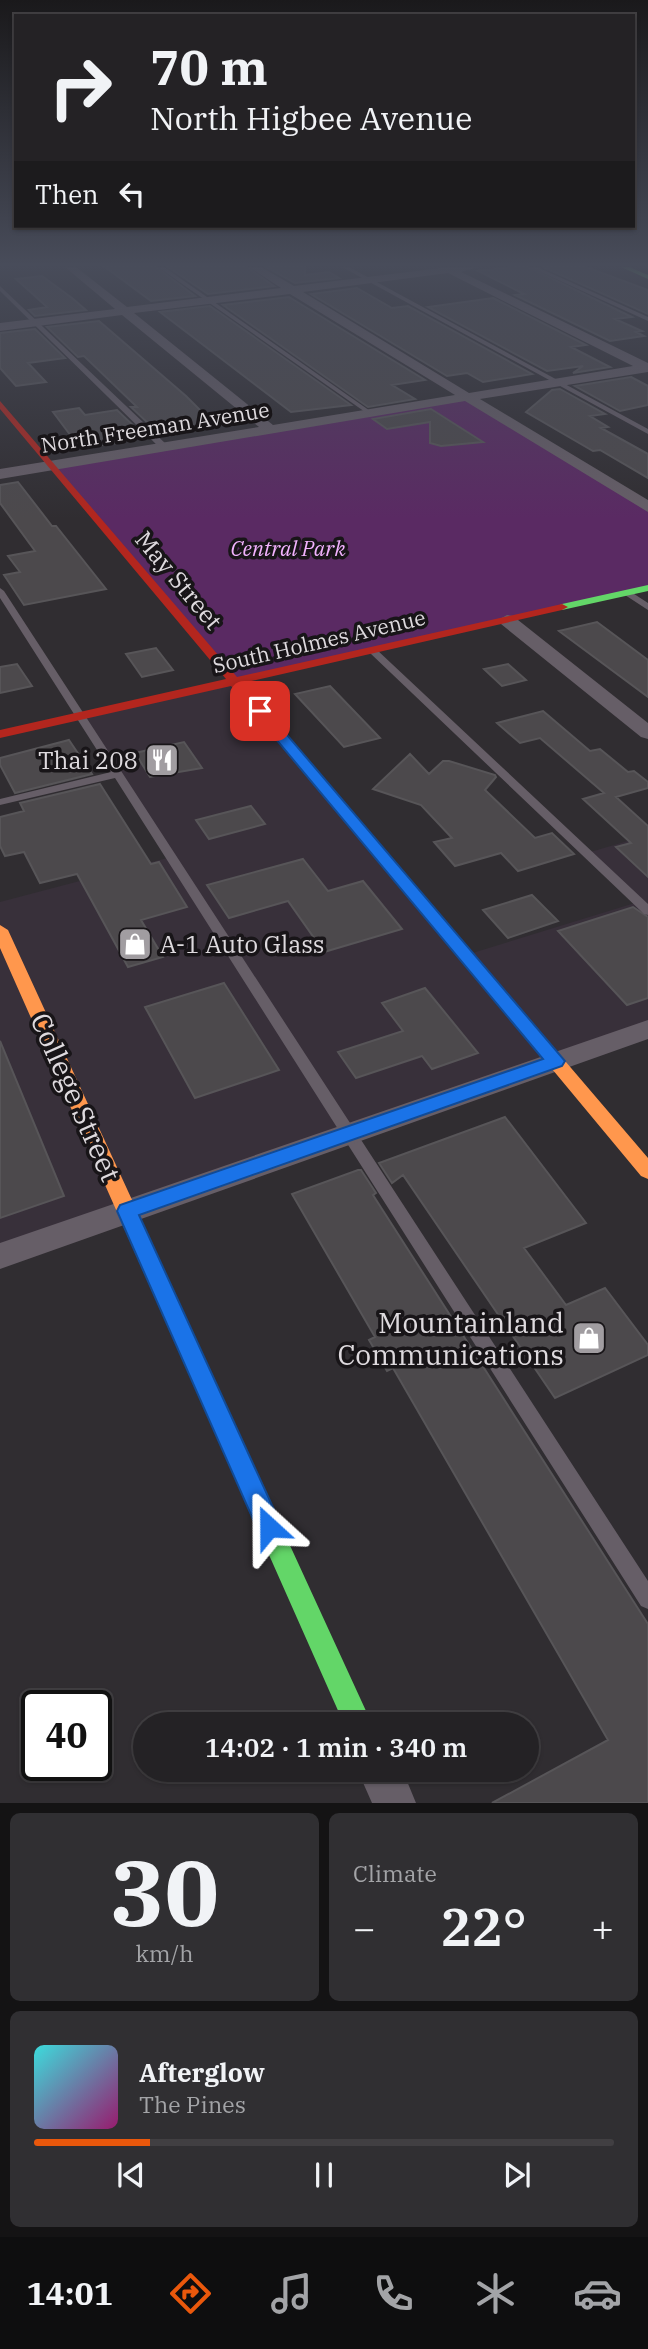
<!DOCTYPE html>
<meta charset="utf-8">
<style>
:root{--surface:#242225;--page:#302f32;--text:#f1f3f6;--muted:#a3a4a7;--line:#413f42;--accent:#ea580c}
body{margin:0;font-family:"IBM Plex Serif",serif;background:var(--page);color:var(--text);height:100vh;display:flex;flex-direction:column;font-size:26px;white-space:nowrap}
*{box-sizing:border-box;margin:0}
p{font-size:23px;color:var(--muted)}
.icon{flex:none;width:38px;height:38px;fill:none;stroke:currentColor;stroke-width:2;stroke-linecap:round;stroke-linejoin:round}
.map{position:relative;height:1803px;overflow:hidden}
.drawer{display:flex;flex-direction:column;gap:10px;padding:10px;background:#141314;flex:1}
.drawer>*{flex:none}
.guide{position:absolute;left:14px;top:14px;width:621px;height:214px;border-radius:0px;box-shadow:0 2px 5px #0004,0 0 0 2px var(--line);background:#242225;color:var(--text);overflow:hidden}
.speed{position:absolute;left:21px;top:1690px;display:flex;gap:14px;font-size:35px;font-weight:700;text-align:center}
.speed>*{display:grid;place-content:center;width:91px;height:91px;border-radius:50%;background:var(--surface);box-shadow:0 2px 5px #0004,0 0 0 2px var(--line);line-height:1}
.speed .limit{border:4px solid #111;border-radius:10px;background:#fff;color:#111}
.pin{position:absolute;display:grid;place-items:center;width:60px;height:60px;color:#fff;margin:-30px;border-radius:14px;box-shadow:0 4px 10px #0006}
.me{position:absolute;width:77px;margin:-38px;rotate:336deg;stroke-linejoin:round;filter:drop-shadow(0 0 5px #0008)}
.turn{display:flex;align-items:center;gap:24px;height:147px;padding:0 21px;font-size:32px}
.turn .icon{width:91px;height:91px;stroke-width:2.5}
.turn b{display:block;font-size:49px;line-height:60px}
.then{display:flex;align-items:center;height:66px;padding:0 21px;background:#0003;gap:14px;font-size:26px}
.big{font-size:52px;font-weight:600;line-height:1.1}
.drawer .tile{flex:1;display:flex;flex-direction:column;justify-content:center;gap:10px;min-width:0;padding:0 24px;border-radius:10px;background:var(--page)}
.drawer .dial{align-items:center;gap:0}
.dial b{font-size:91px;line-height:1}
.song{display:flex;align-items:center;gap:21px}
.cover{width:84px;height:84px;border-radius:10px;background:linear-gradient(135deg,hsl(180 70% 55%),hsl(320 70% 35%))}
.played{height:7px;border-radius:4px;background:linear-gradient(90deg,var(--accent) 20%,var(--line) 20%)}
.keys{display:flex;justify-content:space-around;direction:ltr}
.heat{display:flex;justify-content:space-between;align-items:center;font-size:38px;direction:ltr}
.drawer .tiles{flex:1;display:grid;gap:10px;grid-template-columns:1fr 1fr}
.tile:last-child{grid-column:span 2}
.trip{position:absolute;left:133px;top:1712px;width:406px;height:70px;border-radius:35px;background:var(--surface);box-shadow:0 2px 5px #0004,0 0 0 2px var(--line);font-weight:600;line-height:70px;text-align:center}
.dock{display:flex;height:112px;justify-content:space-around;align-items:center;background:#0e0e0f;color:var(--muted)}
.dock .icon{width:49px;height:49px}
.dock .current{color:var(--accent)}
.dock b{font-size:32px;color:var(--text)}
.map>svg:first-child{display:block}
.built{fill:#38303a}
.green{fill:#5a2a63}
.building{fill:#4c494c;stroke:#575558;stroke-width:2}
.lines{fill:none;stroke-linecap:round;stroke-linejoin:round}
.lane{fill:#665e67;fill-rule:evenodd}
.street{fill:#665e67;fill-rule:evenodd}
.fast{fill:#63d668;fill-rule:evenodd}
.slow{fill:#ff974d;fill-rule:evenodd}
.jam{fill:#b3261e;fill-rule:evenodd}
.route{fill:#1a73e8;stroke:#114b97;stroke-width:2}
.labels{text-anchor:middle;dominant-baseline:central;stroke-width:7;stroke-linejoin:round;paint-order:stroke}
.far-street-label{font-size:21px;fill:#dedade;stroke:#181518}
.far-park-label{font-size:21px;font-style:italic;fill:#f2b2fe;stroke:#181518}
.street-label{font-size:24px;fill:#dedade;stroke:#181518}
.poi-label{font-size:24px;fill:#dedade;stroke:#181518;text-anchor:end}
.near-street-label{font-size:28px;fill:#dedade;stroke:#181518}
.near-poi-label{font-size:28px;fill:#dedade;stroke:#181518;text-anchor:end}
</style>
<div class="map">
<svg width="648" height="1803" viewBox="0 0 648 1803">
<rect width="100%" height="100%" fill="#302d31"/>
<path class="built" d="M 235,682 L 466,955 L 638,902 L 587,853 L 648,835 L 648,1029 L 0,1256 L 0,902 L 171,857 L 81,716 Z"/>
<path class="green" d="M 469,397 L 648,507 L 648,588 L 235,682 L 52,465 Z"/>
<path class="building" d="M 105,267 L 156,267 L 195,296 L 151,301 Z
M 168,267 L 247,267 L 274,286 L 208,294 Z
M 266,267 L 305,267 L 305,275 L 329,272 L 339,278 L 295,283 Z
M 515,267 L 528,267 L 632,317 L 615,319 L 642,331 L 636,332 L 644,336 L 610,341 L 515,295 L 524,294 L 478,271 Z
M 543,267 L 586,267 L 648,290 L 648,314 Z
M 42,276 L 72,298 L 86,310 L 35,316 L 29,310 L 47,307 L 16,279 Z
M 357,288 L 392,308 L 408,306 L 532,374 L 483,382 L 467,373 L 447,376 L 311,294 Z
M 289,297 L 425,380 L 392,385 L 415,399 L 368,407 L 223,305 Z
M 493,298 L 586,345 L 571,347 L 610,367 L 573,373 L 583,366 L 547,371 L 428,307 Z
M 210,306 L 351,405 L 291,412 L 160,312 Z
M 99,321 L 186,396 L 214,424 L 172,430 L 167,425 L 152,427 L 131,407 L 137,407 L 84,356 L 78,357 L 47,327 Z
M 35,329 L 65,358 L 28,363 L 46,382 L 16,386 L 0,368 L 0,333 Z
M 631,377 L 648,386 L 648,405 L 620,411 L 575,386 Z
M 560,389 L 605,414 L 590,416 L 608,427 L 601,428 L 648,454 L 648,478 L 600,450 L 593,451 L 526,412 L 552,390 Z
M 79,408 L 85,415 L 117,410 L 137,429 L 108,433 L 117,443 L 80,448 L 53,412 Z
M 431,409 L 483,442 L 441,446 L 430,443 L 430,422 L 387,429 L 373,419 Z
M 18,482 L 52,526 L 56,526 L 106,589 L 24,605 L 4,575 L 20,572 L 8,556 L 35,551 L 0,503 L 0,485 Z
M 597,622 L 648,660 L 648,697 L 559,631 Z
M 156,648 L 173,670 L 142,677 L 126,654 Z
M 17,664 L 32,686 L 0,693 L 0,667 Z
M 508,664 L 526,680 L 502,686 L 484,669 Z
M 330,686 L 380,738 L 344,747 L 295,694 Z
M 543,711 L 590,751 L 600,749 L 628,772 L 634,771 L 648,782 L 648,788 L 616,797 L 648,826 L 648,877 L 616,847 L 631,843 L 583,799 L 604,793 L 540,738 L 520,743 L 497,723 Z
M 69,740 L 92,774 L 15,793 L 0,765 L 0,758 Z
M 184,742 L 202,768 L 150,777 L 135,753 Z
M 410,754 L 429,774 L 443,761 L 449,761 L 495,775 L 496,777 L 485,790 L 535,838 L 552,833 L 574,854 L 518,871 L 501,853 L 455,866 L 434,842 L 452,838 L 421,805 L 373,789 Z
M 100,784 L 151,864 L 159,862 L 187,907 L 141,920 L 163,957 L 128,967 L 77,874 L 40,883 L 24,852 L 5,856 L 0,846 L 0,817 L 24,811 L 20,803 Z
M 251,806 L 265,824 L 209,839 L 196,820 Z
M 303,859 L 328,891 L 363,881 L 402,929 L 324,952 L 288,901 L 229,918 L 207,885 Z
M 532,895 L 558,921 L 508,938 L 483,910 Z
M 633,907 L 648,917 L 648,998 L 627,1005 L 558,931 Z
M 224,983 L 279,1070 L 195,1098 L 145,1007 Z
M 425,988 L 478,1053 L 432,1069 L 422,1056 L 356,1078 L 338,1052 L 403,1031 L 382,1003 Z
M 0,1041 L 64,1196 L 0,1218 Z
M 505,1117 L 586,1223 L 524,1248 L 566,1305 L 605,1288 L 648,1345 L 648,1355 L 555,1398 L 403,1175 L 392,1183 L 379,1163 Z
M 358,1170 L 361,1170 L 376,1193 L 373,1195 L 648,1624 L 648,1803 L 492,1803 L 608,1740 L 393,1368 L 387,1371 L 369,1340 L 375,1337 L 292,1194 Z"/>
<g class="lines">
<path class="lane" d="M 158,267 L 164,267 L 373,413 L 368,414 Z
M 342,267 L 349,267 L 648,429 L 648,434 Z
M 530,267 L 537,267 L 648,317 L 648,321 Z
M 0,286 L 167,445 L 167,449 L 161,449 L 0,291 Z
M 0,588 L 4,591 L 648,1581 L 648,1609 L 641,1606 L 115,778 L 0,805 L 0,799 L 111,772 L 0,598 Z
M 628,590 L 648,603 L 648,610 L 625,595 L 625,591 Z
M 373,648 L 376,649 L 648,904 L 648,915 L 644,914 L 370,653 L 370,649 Z"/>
<path class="street" d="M 65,267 L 76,267 L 127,307 L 281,288 L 249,267 L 261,267 L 294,286 L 449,267 L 478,267 L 461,272 L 648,363 L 648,372 L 480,399 L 648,500 L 648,512 L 465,401 L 0,479 L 0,469 L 259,427 L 122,315 L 0,331 L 0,323 L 115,309 ZM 448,273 L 633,366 L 469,393 L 303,292 ZM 290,294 L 455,395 L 273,425 L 134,313 Z
M 507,615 L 513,616 L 648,723 L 648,739 L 641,737 L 501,624 L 498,620 Z
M 648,1020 L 648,1039 L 0,1269 L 0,1243 Z
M 357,1769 L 402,1769 L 416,1803 L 372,1803 Z"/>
<path class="fast" d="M 621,267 L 629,267 L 648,275 L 648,279 Z
M 648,585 L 648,591 L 562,610 L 556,607 L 562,604 Z
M 223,1413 L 231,1417 L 372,1724 L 344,1724 L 211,1424 L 215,1417 Z"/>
<path class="slow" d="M 384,853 L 389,855 L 648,1158 L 648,1179 L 641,1176 L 379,861 L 376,858 Z
M 0,925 L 8,930 L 235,1424 L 231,1431 L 223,1435 L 215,1431 L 211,1424 L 0,948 Z"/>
<path class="jam" d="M 0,401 L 237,677 L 562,604 L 568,607 L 562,610 L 243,683 L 389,855 L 392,858 L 384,863 L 379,861 L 231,686 L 0,738 L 0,730 L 226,679 L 0,409 Z"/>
</g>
<linearGradient id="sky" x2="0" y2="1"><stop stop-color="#1a191b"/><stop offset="0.51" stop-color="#484c5a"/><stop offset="1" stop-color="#484c5a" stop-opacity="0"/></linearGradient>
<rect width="648" height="519" fill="url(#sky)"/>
<path class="route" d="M 260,707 L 265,709 L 565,1061 L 562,1066 L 139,1215 L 282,1527 L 278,1535 L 269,1539 L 260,1535 L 117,1211 L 120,1205 L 543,1059 L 255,714 L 253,711 Z"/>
<defs>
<g id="restaurant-square" transform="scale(1.75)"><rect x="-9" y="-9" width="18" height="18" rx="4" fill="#a19da1" stroke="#181518"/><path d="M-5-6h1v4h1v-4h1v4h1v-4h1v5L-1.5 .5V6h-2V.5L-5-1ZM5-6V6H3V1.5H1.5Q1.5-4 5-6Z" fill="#fff"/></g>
<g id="shop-square" transform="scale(1.75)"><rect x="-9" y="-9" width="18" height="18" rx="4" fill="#a19da1" stroke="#181518"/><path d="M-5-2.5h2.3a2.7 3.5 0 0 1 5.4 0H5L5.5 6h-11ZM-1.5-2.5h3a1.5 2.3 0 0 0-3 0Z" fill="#fff"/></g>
</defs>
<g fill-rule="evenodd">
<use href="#restaurant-square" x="162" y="760"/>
<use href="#shop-square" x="135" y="944"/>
<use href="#shop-square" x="589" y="1338"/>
</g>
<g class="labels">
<g class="far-street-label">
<text transform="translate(155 427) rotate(-9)">North Freeman Avenue</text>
<text transform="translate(319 641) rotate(-13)">South Holmes Avenue</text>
</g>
<g class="far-park-label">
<text x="288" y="548">Central Park</text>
</g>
<g class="street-label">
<text transform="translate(179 580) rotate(50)">May Street</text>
</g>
<g class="poi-label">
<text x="138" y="760">Thai 208</text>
<text x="160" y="944" text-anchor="start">A-1 Auto Glass</text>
</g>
<g class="near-street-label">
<text transform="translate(76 1097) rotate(66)">College Street</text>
</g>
<g class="near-poi-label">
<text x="564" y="1322">Mountainland<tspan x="564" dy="32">Communications</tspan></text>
</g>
</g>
</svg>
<div class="speed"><div class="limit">40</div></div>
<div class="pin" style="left:260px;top:711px;background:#d93025"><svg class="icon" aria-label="arrive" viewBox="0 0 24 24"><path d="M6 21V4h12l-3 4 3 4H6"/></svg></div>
<svg class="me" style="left:269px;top:1527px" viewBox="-20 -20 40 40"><path d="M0-17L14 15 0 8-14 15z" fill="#1a73e8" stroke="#fff" stroke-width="4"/></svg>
<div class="trip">14:02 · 1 min · 340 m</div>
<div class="guide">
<div class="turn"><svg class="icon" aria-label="right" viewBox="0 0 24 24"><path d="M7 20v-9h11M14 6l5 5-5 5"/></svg><div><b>70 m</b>North Higbee Avenue</div></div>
<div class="then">Then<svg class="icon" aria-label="left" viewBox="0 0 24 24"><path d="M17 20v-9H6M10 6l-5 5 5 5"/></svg></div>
</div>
</div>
<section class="drawer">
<div class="tiles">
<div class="tile dial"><b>30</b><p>km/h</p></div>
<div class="tile"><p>Climate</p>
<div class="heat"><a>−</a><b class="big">22°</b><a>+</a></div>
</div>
<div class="tile">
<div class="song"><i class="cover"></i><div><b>Afterglow</b><p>The Pines</p></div></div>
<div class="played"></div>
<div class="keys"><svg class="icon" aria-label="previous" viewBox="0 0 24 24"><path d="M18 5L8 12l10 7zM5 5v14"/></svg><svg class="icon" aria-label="pause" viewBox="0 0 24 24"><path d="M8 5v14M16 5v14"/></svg><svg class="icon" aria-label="next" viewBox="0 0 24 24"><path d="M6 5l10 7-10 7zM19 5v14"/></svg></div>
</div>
</div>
</section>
<nav class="dock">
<b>14:01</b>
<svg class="icon current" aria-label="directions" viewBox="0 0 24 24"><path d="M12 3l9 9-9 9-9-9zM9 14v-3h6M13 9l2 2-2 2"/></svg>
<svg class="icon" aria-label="music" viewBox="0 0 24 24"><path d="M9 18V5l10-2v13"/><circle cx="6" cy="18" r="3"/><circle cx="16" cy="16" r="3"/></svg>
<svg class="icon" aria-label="phone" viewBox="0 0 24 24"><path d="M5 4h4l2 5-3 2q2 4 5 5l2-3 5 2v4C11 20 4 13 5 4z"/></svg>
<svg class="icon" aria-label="climate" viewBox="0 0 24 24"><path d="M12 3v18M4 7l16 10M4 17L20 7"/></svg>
<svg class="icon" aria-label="car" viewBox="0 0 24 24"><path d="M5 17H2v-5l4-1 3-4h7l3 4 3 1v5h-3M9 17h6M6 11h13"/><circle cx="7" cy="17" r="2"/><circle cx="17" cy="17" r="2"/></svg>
</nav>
